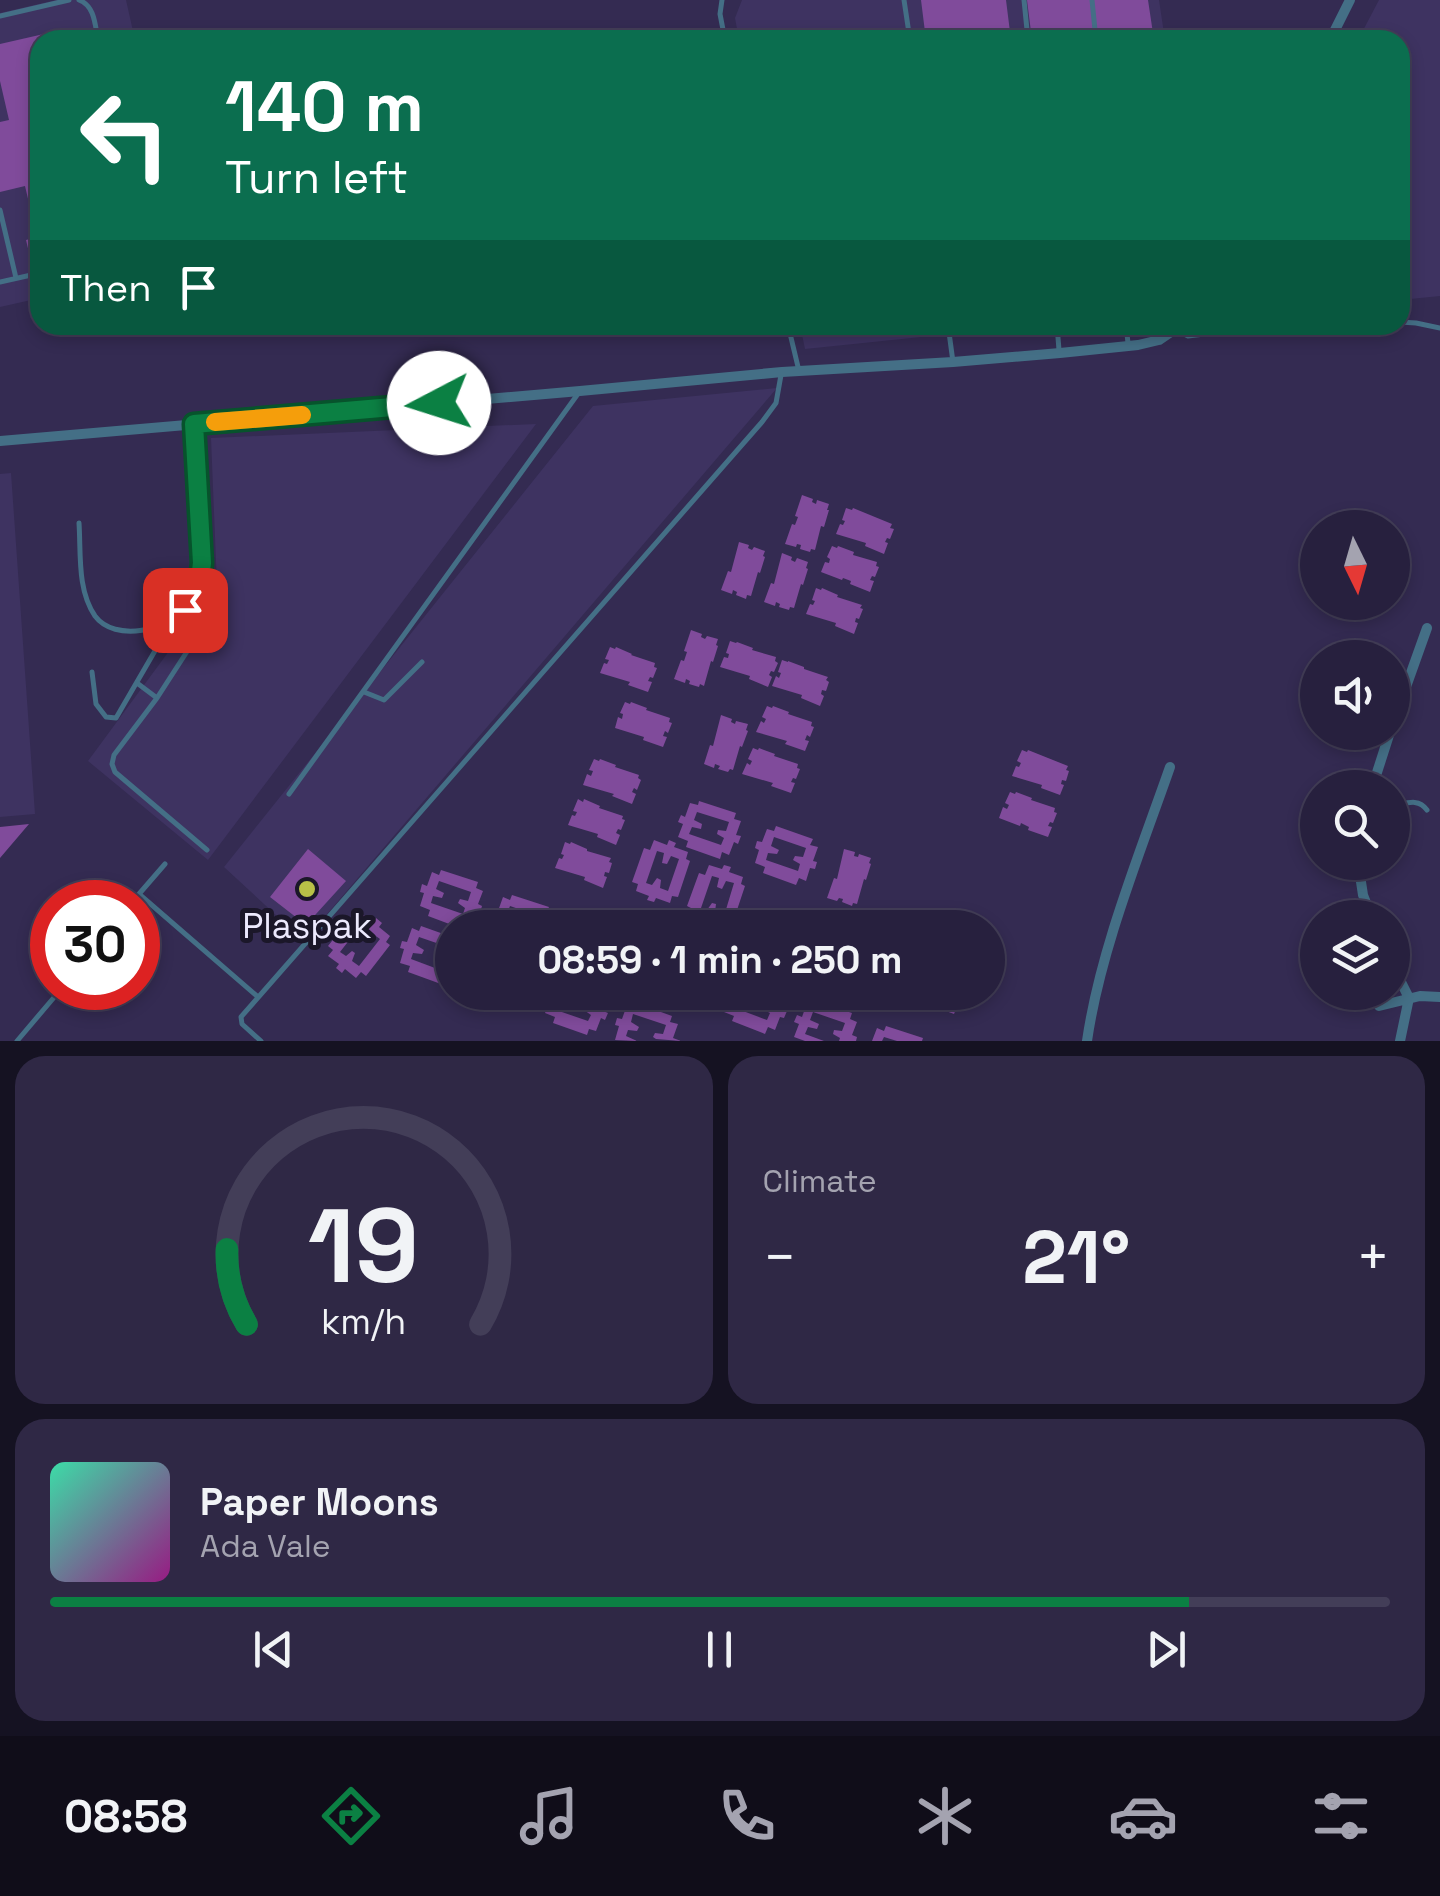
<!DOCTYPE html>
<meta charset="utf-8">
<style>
:root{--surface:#27203e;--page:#2f2845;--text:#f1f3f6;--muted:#a4a3b0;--line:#433e58;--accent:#0b8043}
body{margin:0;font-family:"Space Grotesk",sans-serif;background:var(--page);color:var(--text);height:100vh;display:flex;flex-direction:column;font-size:38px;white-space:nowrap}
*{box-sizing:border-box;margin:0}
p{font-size:32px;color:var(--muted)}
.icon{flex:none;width:55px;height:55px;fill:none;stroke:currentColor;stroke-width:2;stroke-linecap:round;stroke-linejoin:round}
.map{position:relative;height:1041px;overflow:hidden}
.side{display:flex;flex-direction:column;gap:15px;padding:15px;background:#151222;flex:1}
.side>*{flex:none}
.banner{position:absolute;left:30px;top:30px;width:1380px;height:305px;border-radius:30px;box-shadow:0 5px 15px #0003,0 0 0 2px var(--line);background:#0b6e4f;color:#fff;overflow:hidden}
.needle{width:65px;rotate:175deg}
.tools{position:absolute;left:1300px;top:510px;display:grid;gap:20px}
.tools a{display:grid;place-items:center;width:110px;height:110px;border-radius:50%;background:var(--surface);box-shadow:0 5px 15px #0003,0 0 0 2px var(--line);font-size:50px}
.speed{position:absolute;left:30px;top:880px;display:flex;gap:20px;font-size:50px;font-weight:700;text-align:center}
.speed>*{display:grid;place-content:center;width:130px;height:130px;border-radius:50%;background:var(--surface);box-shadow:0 5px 15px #0003,0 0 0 2px var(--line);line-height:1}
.speed .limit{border:15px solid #d22;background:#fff;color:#111}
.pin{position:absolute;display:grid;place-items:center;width:85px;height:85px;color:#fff;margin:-42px;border-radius:20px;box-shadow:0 5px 15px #0006}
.me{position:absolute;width:110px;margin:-55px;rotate:265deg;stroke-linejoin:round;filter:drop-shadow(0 0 8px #0008)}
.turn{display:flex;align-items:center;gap:35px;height:210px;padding:0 30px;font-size:45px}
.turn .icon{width:130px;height:130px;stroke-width:2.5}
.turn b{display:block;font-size:70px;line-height:85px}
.then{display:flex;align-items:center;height:95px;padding:0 30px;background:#0003;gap:20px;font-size:38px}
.big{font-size:75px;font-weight:700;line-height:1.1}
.side .widget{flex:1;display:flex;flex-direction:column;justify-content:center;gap:15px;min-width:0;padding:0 35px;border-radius:30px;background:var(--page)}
.side .dial{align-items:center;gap:0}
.dial svg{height:260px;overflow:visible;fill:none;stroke:var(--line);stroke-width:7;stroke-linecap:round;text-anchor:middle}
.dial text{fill:var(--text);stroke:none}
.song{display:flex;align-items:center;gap:30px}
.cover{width:120px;height:120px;border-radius:15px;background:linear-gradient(135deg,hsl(160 70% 55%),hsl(310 70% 35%))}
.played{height:10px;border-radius:5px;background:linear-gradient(90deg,var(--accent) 85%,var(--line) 85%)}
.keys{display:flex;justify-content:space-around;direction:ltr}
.heat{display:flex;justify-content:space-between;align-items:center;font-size:55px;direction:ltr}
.side .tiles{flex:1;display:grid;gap:15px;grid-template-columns:1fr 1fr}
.widget:last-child{grid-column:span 2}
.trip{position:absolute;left:435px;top:910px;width:570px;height:100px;border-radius:50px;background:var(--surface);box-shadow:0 5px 15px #0003,0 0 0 2px var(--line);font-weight:700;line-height:100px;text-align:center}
.dock{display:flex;height:160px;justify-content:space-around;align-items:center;background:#100d19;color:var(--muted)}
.dock .icon{width:70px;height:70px}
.dock .active{color:var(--accent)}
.dock b{font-size:45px;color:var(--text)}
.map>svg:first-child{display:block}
.built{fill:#3e3361}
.building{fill:#804b9b;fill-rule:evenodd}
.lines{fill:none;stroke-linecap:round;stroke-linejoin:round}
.service{stroke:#446f86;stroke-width:5}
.minor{stroke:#446f86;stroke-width:10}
.route-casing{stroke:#07532c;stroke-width:25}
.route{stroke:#0b8043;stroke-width:18}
.slow{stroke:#f59e0b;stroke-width:18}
.poi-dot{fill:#b8c147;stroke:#1b1729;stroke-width:4}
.labels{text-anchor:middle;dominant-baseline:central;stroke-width:10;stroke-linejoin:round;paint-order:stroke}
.poi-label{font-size:35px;fill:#ece9fd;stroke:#1b1729}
</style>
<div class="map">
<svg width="1440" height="1041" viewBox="0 0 1440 1041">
<rect width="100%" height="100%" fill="#342b52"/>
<path class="built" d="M 56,0 L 126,0 L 135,40 L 40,40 L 40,298 L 0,307 L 0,13 Z
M 742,0 L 1159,0 L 1165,40 L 739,40 L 735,18 Z
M 1379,0 L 1440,0 L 1440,296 L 1400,300 L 1400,40 L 1358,40 Z
M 800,325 L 1037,325 L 805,349 Z
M 777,388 L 304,941 L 224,867 L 593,406 Z
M 536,424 L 208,860 L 88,761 L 217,586 L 211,438 Z
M 11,473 L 35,814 L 0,817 L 0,474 Z"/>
<path class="building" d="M 921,0 L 1006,0 L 1011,40 L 926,40 Z
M 1027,0 L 1148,0 L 1154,40 L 1032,40 Z
M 70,28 L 73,40 L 40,40 L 40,263 L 32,265 L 26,240 L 37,237 L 25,186 L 0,192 L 0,122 L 9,120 L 0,81 L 0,44 Z
M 802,495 L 813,499 L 812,502 L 816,504 L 817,500 L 829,504 L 827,510 L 829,510 L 824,527 L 821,526 L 815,550 L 811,549 L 810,552 L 800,549 L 801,545 L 797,544 L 796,547 L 785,544 L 792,524 L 795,525 L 798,517 L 795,516 Z
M 846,508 L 852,510 L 853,508 L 892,524 L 890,528 L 894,529 L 890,539 L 887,538 L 885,542 L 888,543 L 884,554 L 865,546 L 866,543 L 836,534 L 840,524 L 843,525 L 845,521 L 842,520 Z
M 739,542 L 749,545 L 748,548 L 752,550 L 754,547 L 765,551 L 763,556 L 765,557 L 760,573 L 758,572 L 751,596 L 747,595 L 746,599 L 736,595 L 737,592 L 733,590 L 732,594 L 721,590 L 728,571 L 731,572 Z
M 832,546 L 837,548 L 838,546 L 854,552 L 853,555 L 877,562 L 876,566 L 879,567 L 875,577 L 872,576 L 870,580 L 874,581 L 870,592 L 850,584 L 851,581 L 843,578 L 842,580 L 821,572 L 825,562 L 829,563 L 830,559 L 827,557 Z
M 782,553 L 792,557 L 791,560 L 795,562 L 797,558 L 808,562 L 806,568 L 808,569 L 803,585 L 801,584 L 794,608 L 790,607 L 789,610 L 779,607 L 780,604 L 776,602 L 775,606 L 764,602 L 771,583 L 774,584 Z
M 816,588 L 821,590 L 822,588 L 838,595 L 837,597 L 862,605 L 860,608 L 863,609 L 859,619 L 856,618 L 855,622 L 858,623 L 854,634 L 835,626 L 836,623 L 806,614 L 810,604 L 813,605 L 815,601 L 812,600 Z
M 691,630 L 702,634 L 701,637 L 705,639 L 707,636 L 718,639 L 716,645 L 718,646 L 713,662 L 711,661 L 704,686 L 700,684 L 699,687 L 689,684 L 690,681 L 686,679 L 685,683 L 674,679 L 681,660 L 684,661 L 687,652 L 684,651 Z
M 730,641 L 736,643 L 737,642 L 753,648 L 752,650 L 776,657 L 775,661 L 778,663 L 774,672 L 771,671 L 769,675 L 772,677 L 768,687 L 749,679 L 750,676 L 720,667 L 724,657 L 728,658 L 729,654 L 726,653 Z
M 610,647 L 615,649 L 616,647 L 632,654 L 631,655 L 655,663 L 654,667 L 657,668 L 653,678 L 650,677 L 648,681 L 652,682 L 648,692 L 628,685 L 630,682 L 600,673 L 604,663 L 607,664 L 609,660 L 605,659 Z
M 782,660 L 788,662 L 788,661 L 804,667 L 804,669 L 828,677 L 826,680 L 829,682 L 826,691 L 822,690 L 821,694 L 824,696 L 820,706 L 801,698 L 802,695 L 772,686 L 776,676 L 779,678 L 781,673 L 778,672 Z
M 625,702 L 630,704 L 631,702 L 647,708 L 646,710 L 670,718 L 669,722 L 672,723 L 668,733 L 665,731 L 663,736 L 667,737 L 663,747 L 643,740 L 644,737 L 615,728 L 618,717 L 622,719 L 623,714 L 620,713 Z
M 767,706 L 772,708 L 773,706 L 789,712 L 788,714 L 812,722 L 811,726 L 814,727 L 810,737 L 807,735 L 805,740 L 809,741 L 805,751 L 785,744 L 787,741 L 756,732 L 761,721 L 764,723 L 766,719 L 762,717 Z
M 721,715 L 732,719 L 731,722 L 735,724 L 736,721 L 748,724 L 746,730 L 748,731 L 742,747 L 740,746 L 733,770 L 730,769 L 728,772 L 718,769 L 720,766 L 715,764 L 714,768 L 704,764 L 710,745 L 713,746 Z
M 753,748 L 758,750 L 759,748 L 775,754 L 774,756 L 798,764 L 797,768 L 800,769 L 796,779 L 793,778 L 791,782 L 795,783 L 791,793 L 771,786 L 773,783 L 742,774 L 747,763 L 750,765 L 752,761 L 748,759 Z
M 1022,750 L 1027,752 L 1028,750 L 1068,766 L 1066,770 L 1069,771 L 1066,781 L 1062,780 L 1061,784 L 1064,785 L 1060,795 L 1041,788 L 1042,785 L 1012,776 L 1016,766 L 1019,767 L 1021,763 L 1017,761 Z
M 594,759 L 599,761 L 600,759 L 616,765 L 615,767 L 639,775 L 638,778 L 641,780 L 637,790 L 634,788 L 632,792 L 636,794 L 632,804 L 612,796 L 614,794 L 583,785 L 587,774 L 591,776 L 593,771 L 589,770 Z
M 1010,792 L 1015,794 L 1016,792 L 1032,798 L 1031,800 L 1055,808 L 1054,812 L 1057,813 L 1053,823 L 1050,822 L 1048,826 L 1052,827 L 1048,837 L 1028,830 L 1029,827 L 1021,823 L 1020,826 L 999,818 L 1003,807 L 1007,809 L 1009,805 L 1005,803 Z
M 578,799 L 583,802 L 584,799 L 600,806 L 599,808 L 623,816 L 622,819 L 625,820 L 621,830 L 618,829 L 616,833 L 620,835 L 616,845 L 597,837 L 598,834 L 568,825 L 572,815 L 575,816 L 577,812 L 573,811 Z
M 699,801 L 736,813 L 734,819 L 741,821 L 736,835 L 741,836 L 738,844 L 734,842 L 729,855 L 722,852 L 720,859 L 686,847 L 688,841 L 678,837 L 683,824 L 678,822 L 681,815 L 685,817 L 690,803 L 698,805 ZM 697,812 L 729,822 L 726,831 L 718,830 L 717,834 L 724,838 L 721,845 L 689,834 L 692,827 L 701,829 L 702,824 L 694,820 Z
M 29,824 L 0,858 L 0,827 Z
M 776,826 L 813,839 L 810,845 L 818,847 L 813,861 L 817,862 L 815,869 L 810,868 L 806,881 L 799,878 L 796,885 L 763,873 L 765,867 L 755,863 L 759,850 L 755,848 L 757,841 L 762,842 L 767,829 L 774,831 ZM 774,837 L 806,848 L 803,857 L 795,856 L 793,860 L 800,864 L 798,871 L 766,860 L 768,853 L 777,854 L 779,850 L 771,846 Z
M 654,840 L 667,845 L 669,840 L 676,843 L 674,847 L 688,852 L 686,859 L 690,861 L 678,897 L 672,896 L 670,903 L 656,898 L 654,902 L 647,900 L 649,896 L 636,891 L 638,884 L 632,882 L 644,848 L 650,850 ZM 657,851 L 664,853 L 662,863 L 667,864 L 671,856 L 679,859 L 668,891 L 660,888 L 661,880 L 657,878 L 652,885 L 646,883 Z
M 565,842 L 570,844 L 571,842 L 587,849 L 587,851 L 611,858 L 609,862 L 612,863 L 609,873 L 605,872 L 604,876 L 607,877 L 603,888 L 584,880 L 585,877 L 555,868 L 559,858 L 562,859 L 564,855 L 561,854 Z
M 308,849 L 346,881 L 306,925 L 270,897 Z
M 844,849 L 855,852 L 854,856 L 858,857 L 859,854 L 871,858 L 869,863 L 871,864 L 866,880 L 864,879 L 857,904 L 853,903 L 852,906 L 842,902 L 843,899 L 839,898 L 837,901 L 827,898 L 834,878 L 837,879 Z
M 709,865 L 722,869 L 724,865 L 731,867 L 729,872 L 743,877 L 741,884 L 745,886 L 733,922 L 727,920 L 725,927 L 711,923 L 709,927 L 702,925 L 704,920 L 691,916 L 693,909 L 687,906 L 699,873 L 705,875 ZM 712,876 L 719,878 L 717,887 L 722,889 L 726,881 L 734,883 L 724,916 L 715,912 L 716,904 L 712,903 L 707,910 L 701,908 Z
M 441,870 L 478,882 L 476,888 L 483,891 L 478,904 L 482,906 L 480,913 L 475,911 L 471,924 L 464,922 L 460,928 L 428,916 L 430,910 L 420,906 L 424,893 L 420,892 L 422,884 L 427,886 L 432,872 L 439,875 ZM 439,881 L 471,892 L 468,901 L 460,899 L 458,903 L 465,908 L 463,914 L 431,903 L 433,896 L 442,898 L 444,893 L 436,889 Z
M 512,895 L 549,907 L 546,913 L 554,916 L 550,928 L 538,928 L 542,917 L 510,906 L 507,914 L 515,918 L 513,923 L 504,921 L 502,928 L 492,928 L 495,918 L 491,916 L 493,909 L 498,911 L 503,897 L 510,900 Z
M 362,914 L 373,922 L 376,918 L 382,923 L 379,927 L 390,936 L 386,942 L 390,945 L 366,976 L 361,972 L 356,978 L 345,969 L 342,973 L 336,968 L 339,964 L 328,956 L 333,950 L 328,946 L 350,918 L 355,922 ZM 361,925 L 367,930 L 362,938 L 366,940 L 373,934 L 380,939 L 359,966 L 352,961 L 355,953 L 352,951 L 346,956 L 340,952 Z
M 829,915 L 840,919 L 839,922 L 843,923 L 844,920 L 856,924 L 855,928 L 825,928 Z
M 421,926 L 452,937 L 451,981 L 444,978 L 441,984 L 408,972 L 410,966 L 400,963 L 404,949 L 400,948 L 402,941 L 407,942 L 412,928 L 419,931 ZM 419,937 L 451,948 L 448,957 L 440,956 L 438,960 L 445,964 L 443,971 L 411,959 L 413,953 L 422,954 L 424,950 L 416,945 Z
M 547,992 L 562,992 L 561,996 L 569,1000 L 568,1005 L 558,1003 L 556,1010 L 588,1021 L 591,1015 L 584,1010 L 585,1006 L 593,1008 L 596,999 L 580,992 L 602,992 L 601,995 L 608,998 L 603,1011 L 608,1013 L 605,1020 L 601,1018 L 596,1031 L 589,1029 L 587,1035 L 553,1023 L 555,1017 L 545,1013 L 550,1000 L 545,998 Z
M 689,992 L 686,1000 L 679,997 L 677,1004 L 647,993 Z
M 726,992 L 740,992 L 740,995 L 748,999 L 746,1003 L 737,1002 L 735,1008 L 767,1020 L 770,1013 L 762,1009 L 764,1005 L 772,1006 L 775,997 L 763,992 L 780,992 L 787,996 L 782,1010 L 787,1011 L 784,1018 L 780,1017 L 775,1030 L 768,1027 L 765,1034 L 732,1021 L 734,1016 L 724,1012 L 729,999 L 724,997 Z
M 907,992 L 962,992 L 960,1000 L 956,998 L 955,1002 L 958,1004 L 954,1014 L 935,1007 L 936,1004 L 906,996 Z
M 815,1001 L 852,1013 L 850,1019 L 857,1022 L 852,1035 L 857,1037 L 856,1041 L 839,1041 L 840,1038 L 833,1034 L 834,1030 L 842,1031 L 845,1023 L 813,1012 L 810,1020 L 819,1024 L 817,1029 L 808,1027 L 805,1034 L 824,1041 L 805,1041 L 794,1037 L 799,1024 L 794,1022 L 797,1015 L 802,1017 L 807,1003 L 814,1006 Z
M 636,1003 L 672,1016 L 670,1022 L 678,1024 L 673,1038 L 681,1041 L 656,1039 L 653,1037 L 655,1033 L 663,1034 L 666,1025 L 633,1014 L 631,1022 L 639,1027 L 637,1031 L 628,1030 L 626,1036 L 637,1041 L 615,1040 L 619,1026 L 615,1025 L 617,1018 L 622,1019 L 627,1005 L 634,1008 Z
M 886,1026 L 923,1038 L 922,1041 L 897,1041 L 884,1037 L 882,1041 L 872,1041 L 877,1028 L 884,1031 Z"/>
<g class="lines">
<path class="service" d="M 79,0 C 95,6 95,25 98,40
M 722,0 L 720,14 L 725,40
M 904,0 L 910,40
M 1024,0 L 1028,40
M 1092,0 L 1096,40
M 0,16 L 69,0
M 0,210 L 16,278
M 0,282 L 40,273
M 1400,322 L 1416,323 L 1440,328
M 788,325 L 799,371
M 948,325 L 953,362
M 1057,325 L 1059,350
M 1126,325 L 1128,343
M 1176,330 L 1188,336 L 1237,330 L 1311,325
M 79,523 C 81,553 77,590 95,616 C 115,643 169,630 187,607 C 198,594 200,579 202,563 L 193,424
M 92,672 L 96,704 L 106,717 L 116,718 L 170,625
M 137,683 L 157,698 L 188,650
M 364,692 L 384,700 L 422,662
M 157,698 L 114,755 L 112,764 L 115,772 L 207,850
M 289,794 L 580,391
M 1392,806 C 1405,804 1418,797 1427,810
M 139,894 L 165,864
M 132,902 L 139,894 L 258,997
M 17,1041 L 62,988
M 261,1041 L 242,1024 L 241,1017 L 762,422 L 776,403 L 781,375"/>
<path class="minor" d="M 1330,40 L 1350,0
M 0,441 L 580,391 L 782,372 L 953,362 L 1060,353 L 1138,345 L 1159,340 L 1181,325
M 1392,726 L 1427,628
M 1372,788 L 1390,732
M 1358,862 L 1363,895 L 1372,918
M 1392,964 L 1409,998 L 1400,1041
M 1379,1006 L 1420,996 L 1440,997
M 1087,1041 C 1100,951 1140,853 1170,767"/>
</g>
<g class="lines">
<g class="route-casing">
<path id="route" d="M 185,610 C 196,595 200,582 202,563 L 194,424 L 439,403"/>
</g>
<use href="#route" class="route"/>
<path class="slow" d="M 215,422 L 302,415"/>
</g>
<circle class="poi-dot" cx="307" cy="889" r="10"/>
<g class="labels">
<g class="poi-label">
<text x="307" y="926">Plaspak</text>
</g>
</g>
</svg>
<div class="tools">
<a><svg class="needle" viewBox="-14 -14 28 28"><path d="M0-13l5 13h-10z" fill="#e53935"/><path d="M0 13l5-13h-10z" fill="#a4a3b0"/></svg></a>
<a><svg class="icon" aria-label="sound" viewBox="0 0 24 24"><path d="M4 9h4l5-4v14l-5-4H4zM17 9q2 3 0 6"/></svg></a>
<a><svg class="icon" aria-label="search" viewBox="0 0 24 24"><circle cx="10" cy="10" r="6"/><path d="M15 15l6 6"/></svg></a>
<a><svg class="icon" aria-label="layers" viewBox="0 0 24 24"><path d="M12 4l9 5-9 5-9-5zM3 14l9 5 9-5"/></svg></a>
</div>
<div class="speed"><div class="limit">30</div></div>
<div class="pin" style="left:185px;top:610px;background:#d93025"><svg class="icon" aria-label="arrive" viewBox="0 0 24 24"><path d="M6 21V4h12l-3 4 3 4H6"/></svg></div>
<svg class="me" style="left:439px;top:403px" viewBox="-20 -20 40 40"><circle r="19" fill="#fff"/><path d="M0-13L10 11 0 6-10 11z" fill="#0b8043"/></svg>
<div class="trip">08:59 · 1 min · 250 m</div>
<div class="banner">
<div class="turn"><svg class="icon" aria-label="left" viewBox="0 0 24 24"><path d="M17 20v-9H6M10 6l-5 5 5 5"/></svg><div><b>140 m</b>Turn left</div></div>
<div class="then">Then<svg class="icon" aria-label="arrive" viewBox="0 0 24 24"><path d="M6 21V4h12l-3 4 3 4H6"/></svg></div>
</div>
</div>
<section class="side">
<div class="tiles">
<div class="widget dial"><svg viewBox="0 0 100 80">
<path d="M14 69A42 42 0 1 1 86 69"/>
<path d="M14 69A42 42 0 0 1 8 46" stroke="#0b8043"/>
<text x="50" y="56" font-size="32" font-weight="700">19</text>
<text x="50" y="72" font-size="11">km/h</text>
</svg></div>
<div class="widget"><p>Climate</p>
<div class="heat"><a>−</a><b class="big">21°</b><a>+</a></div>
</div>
<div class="widget">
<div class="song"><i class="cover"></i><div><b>Paper Moons</b><p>Ada Vale</p></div></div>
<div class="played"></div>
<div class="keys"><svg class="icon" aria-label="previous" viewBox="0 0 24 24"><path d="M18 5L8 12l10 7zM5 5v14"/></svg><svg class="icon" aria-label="pause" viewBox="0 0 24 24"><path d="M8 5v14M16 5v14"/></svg><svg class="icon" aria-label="next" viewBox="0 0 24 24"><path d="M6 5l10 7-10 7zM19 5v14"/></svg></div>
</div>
</div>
</section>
<nav class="dock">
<b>08:58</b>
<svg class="icon active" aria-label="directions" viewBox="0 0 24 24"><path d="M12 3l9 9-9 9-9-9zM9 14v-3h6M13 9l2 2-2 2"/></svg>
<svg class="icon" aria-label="music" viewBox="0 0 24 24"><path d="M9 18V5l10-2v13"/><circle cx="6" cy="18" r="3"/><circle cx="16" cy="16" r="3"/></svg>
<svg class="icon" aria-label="phone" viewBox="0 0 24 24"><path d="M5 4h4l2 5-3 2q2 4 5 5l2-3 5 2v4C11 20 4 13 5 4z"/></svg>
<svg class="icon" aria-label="climate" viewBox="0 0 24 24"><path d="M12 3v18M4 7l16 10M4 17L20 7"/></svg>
<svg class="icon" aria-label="car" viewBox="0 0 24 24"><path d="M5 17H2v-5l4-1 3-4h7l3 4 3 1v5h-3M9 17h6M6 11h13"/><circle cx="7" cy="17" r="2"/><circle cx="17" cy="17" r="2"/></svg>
<svg class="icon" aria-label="filters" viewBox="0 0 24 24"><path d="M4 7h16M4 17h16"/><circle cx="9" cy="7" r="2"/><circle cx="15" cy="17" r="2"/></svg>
</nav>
